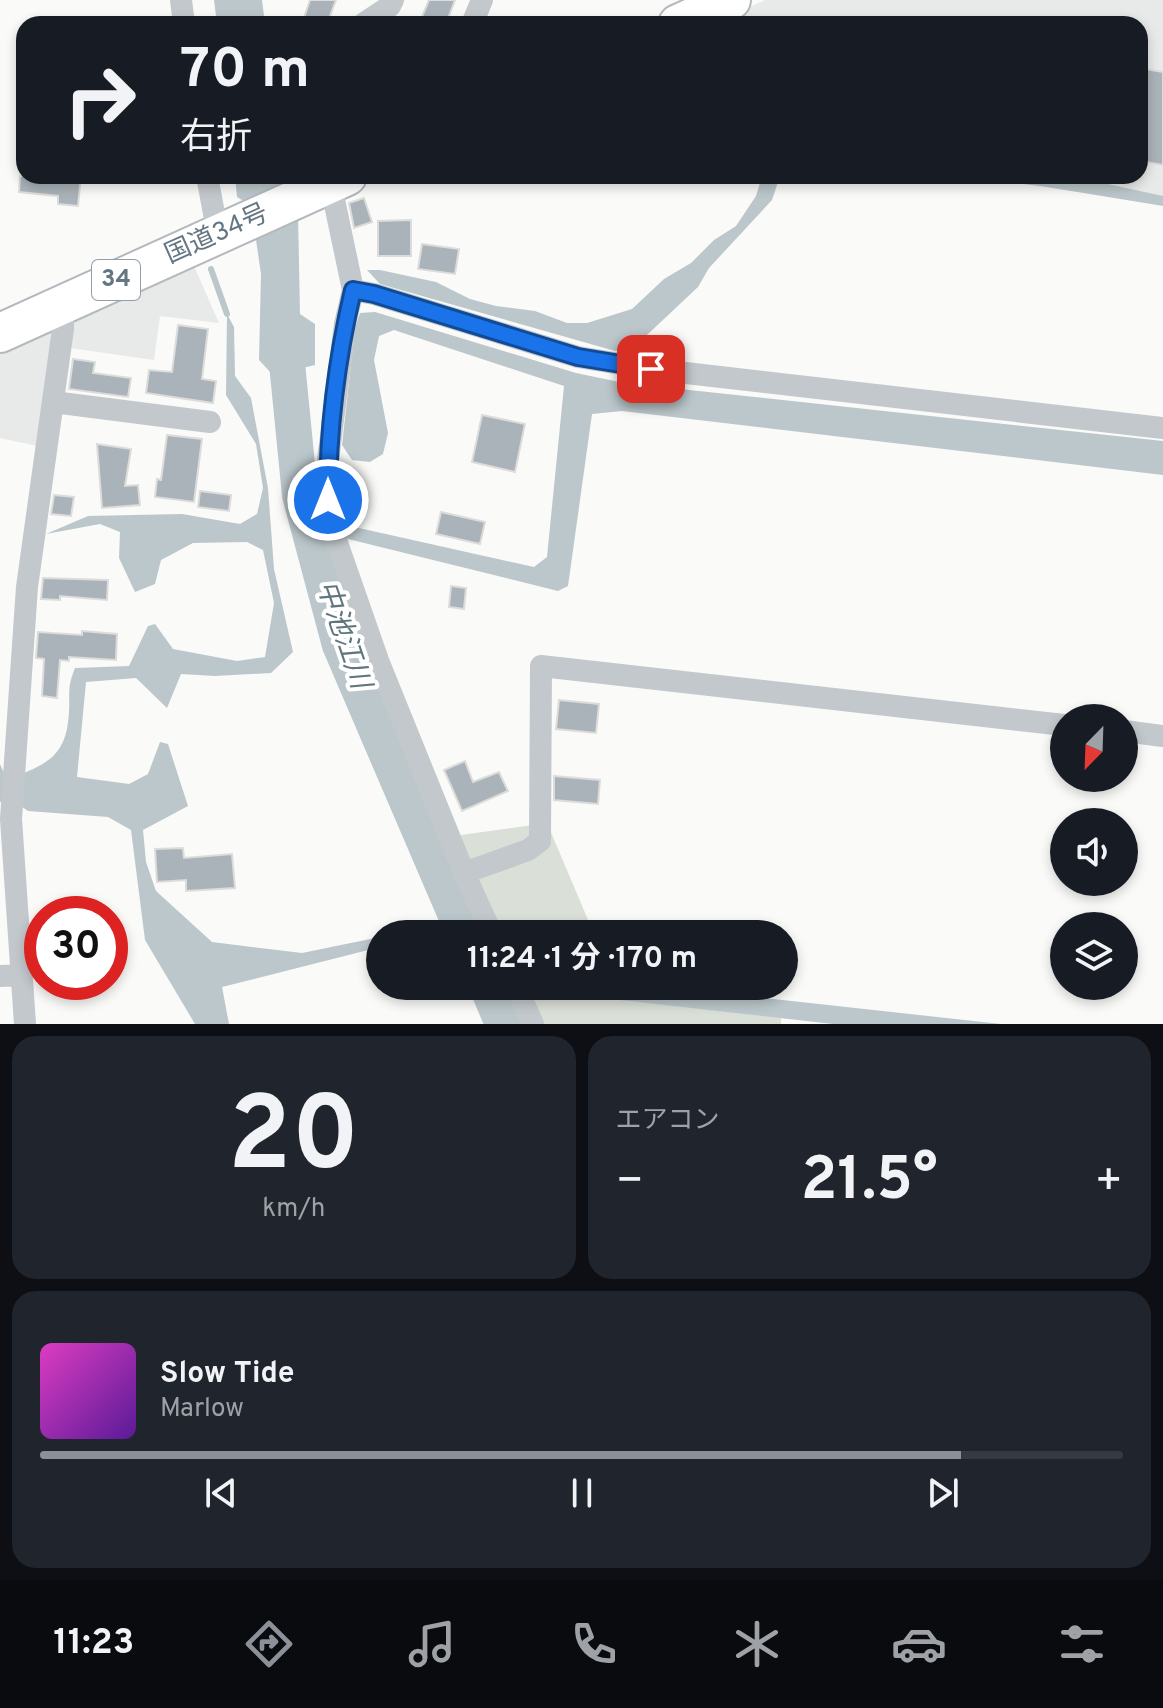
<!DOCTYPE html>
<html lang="ja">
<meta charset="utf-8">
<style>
:root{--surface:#171b24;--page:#20242c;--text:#f1f3f6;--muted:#9ea1a6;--line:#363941;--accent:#8c9099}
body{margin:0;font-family:Overpass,"Noto Sans JP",sans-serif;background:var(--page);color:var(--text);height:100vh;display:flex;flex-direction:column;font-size:30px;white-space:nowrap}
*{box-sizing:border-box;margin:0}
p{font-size:26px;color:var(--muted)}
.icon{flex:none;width:44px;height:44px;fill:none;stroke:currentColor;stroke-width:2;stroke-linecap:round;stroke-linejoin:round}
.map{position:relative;height:1024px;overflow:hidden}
.details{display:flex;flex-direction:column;gap:12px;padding:12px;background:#0d0f14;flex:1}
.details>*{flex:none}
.guide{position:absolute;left:16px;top:16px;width:1132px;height:168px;border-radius:24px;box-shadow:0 4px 12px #0003;background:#171b24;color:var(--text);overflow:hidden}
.needle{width:52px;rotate:203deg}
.fabs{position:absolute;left:1050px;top:704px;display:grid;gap:16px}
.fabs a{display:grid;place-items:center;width:88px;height:88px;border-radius:50%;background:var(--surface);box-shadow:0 4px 12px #0003;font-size:40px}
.speed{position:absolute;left:24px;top:896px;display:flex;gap:16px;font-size:40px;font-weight:700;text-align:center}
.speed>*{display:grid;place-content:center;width:104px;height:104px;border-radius:50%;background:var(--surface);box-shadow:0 4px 12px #0003;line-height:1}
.speed .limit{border:12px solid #d22;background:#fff;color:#111}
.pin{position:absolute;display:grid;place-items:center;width:68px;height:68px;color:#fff;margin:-34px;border-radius:16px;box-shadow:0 4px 12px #0006}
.me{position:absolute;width:88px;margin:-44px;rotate:0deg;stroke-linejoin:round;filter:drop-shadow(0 0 6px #0008)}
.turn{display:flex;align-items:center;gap:28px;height:168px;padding:0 32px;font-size:36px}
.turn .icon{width:104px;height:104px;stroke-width:2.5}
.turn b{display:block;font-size:56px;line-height:68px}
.big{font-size:60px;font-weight:700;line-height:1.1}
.details .widget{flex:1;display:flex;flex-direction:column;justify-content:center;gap:12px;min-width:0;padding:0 28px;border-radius:24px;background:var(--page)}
.details .dial{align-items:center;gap:0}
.dial b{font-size:104px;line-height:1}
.song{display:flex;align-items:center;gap:24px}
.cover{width:96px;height:96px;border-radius:12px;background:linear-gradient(135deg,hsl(310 70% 55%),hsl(270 70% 35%))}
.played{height:8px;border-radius:4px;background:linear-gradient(90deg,var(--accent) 85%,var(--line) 85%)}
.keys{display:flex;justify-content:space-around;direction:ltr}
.heat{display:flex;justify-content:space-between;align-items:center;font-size:44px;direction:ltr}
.details .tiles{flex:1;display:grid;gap:12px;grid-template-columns:1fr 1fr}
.widget:last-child{grid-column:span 2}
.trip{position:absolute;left:366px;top:920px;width:432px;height:80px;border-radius:40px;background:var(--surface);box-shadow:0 4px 12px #0003;font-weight:700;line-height:80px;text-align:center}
.tab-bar{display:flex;height:128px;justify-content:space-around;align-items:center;background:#090b0e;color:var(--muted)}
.tab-bar .icon{width:56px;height:56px}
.tab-bar .on{color:var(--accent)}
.tab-bar b{font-size:36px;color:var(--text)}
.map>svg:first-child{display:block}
.built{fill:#e8e9e9}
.green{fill:#dadfd7}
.water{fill:#bbc7cb}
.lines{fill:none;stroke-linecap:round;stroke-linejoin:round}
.stream{stroke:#bbc7cb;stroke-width:6}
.river{stroke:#bbc7cb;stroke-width:36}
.building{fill:#aab3b9;stroke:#dcdcda;stroke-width:2}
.highway-casing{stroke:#b4b9bd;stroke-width:42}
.street{stroke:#c3c8cc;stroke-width:22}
.highway{stroke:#fff;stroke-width:38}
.route-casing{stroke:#114b97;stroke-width:20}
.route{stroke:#1a73e8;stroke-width:14}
.labels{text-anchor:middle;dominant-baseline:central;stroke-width:8;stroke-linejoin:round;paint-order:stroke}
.shield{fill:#fff;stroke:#939fa8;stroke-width:2}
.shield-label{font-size:24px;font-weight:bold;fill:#657683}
.street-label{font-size:26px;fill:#657683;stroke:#fff}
.water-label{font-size:28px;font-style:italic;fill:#60757c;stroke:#fff}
</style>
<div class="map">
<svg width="1163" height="1024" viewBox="0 0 1163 1024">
<rect width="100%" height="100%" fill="#fafaf8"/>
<path class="built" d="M 765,0 L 1163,0 L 1163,204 L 968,176 L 1140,176 L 1140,24 L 713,24 Z
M 194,266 L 219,323 L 160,316 L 154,360 L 56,346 L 42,447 L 0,438 L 0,350 Z"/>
<path class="green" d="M 547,823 L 594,934 L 488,934 L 446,837 Z
M 510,986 L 617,986 L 623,1000 L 781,1018 L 781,1024 L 526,1024 Z"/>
<path class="water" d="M 214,0 L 262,0 L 265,24 L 217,24 Z
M 235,176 L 291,176 L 292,183 L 252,206 L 237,197 Z
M 762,176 L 780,176 L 772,200 L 709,268 L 698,287 L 632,349 L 615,351 L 380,284 L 367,270 L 380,270 L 436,282 L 470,299 L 496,306 L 535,311 L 567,323 L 587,323 L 632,309 L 664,279 L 691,263 L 714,240 L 736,226 L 756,196 Z
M 961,176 L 1059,176 L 1089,180 L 1163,196 L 1163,206 L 1041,186 Z
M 298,214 L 300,314 L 315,324 L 315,365 L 273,375 L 259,360 L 261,274 L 255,233 Z
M 375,312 L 576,373 L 624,383 L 1163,441 L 1163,475 L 622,411 L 592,414 L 568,586 L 558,591 L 344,538 L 341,524 L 534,567 L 547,557 L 564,386 L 394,330 L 379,336 L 374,360 L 388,433 L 383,454 L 370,462 L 352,460 L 342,445 L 355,328 L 360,313 Z
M 227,314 L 234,327 L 235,376 L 251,398 L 268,488 L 274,569 L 293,652 L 271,673 L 215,676 L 181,674 L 167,708 L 136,678 L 86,682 L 77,777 L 129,784 L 148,774 L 160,742 L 168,744 L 188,806 L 143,830 L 146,862 L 156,891 L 212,942 L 302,953 L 380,937 L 380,947 L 222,987 L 229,1024 L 195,1024 L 145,940 L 131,830 L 108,817 L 28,811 L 15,802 L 0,802 L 0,764 L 7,780 C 45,764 67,759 69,711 C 70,691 67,688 75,668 L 129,666 L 148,626 L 155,624 L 173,649 L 237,661 L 265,657 L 274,603 L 263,550 L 247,542 L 193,543 L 161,560 L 155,584 L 135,592 L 119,558 L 120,532 L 100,524 L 46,534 L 88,516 L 182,514 L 240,524 L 257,514 L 263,488 L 256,444 L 226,395 Z
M 557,986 L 654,986 L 1001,1024 L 833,1024 L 558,993 Z"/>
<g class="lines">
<path class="stream" d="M 211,269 L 227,314"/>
<path class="river" d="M 283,323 L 300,495 L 340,645 L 464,934
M 487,986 L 503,1024"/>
</g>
<path class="building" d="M 310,0 L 336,0 L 327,24 L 302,24 Z
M 429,0 L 455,0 L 446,24 L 419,24 Z
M 1140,68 L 1163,72 L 1163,165 L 1140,161 Z
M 20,176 L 81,176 L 78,206 L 58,204 L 58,196 L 19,192 Z
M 364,198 L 372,222 L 354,228 L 349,203 Z
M 411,220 L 411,256 L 378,256 L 378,221 Z
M 422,244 L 459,249 L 455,274 L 418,269 Z
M 178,325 L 208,329 L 202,379 L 216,381 L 213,403 L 146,393 L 149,370 L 172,372 Z
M 73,359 L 95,362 L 93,373 L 131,378 L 128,397 L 69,389 Z
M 482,415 L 525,424 L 515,472 L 472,462 Z
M 167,435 L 202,439 L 194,502 L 155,497 L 157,479 L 161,480 Z
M 97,444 L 131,449 L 125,486 L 138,485 L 140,505 L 102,508 Z
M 200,491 L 231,495 L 229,511 L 198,507 Z
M 54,495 L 74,497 L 71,516 L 51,514 Z
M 441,512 L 485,522 L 480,544 L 436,534 Z
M 43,578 L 108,580 L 107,600 L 60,596 L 60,600 L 41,599 Z
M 451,586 L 466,588 L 464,609 L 449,607 Z
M 82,631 L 117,634 L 116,660 L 69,657 L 69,661 L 60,660 L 57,698 L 42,696 L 44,659 L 36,658 L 38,632 L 82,635 Z
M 559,700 L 599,704 L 596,733 L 556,729 Z
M 465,761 L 473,782 L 499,772 L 508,791 L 462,811 L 444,770 Z
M 554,776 L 600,780 L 598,804 L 554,800 Z
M 183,848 L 184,858 L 232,854 L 235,888 L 186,891 L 186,880 L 157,882 L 155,849 Z"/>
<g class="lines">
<g class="highway-casing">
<path id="highway" d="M 678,24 L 731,0
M 0,333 L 347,176"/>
</g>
<path class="street" d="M 181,0 L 184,24
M 363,24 L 390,6 L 393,0
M 472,24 L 482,0
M 207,176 L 218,235
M 329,176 L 353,290 L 345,324 L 328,460 L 328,500 L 334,534 L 379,663 L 464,873 L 492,934
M 353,290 L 374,294 L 578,357 L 651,369 L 1163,428
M 53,402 L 210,422
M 1124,731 L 1163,736
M 464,873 L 528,850 L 540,841 L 541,666 L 1064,725
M 0,976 L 22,975
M 516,986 L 533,1024
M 25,1024 L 11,819 L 27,587 L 63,329 L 63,304"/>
<use href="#highway" class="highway"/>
</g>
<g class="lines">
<g class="route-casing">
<path id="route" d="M 328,500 C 328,430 337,358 353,290 L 374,294 L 578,357 L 651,369"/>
</g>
<use href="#route" class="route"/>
</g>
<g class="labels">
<rect class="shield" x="92" y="260" width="48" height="40" rx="6"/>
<g class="shield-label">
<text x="116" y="280">34</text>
</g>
<g class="street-label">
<text transform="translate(217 235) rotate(-24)">国道34号</text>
</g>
<g class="water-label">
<text transform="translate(342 635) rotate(71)">中池江川</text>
</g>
</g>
</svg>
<div class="fabs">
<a><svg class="needle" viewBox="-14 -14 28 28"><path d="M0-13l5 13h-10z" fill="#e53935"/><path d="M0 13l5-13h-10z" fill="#9ea1a6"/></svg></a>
<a><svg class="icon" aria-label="sound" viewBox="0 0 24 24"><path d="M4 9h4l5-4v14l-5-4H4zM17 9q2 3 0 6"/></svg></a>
<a><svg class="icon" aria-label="layers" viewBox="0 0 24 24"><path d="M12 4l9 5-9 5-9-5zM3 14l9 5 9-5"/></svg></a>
</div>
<div class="speed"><div class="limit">30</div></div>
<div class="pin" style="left:651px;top:369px;background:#d93025"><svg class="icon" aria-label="arrive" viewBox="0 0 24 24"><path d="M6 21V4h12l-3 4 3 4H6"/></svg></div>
<svg class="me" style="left:328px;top:500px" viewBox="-20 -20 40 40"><circle r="17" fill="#1a73e8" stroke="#fff" stroke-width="3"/><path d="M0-11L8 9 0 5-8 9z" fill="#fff"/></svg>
<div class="trip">11:24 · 1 分 · 170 m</div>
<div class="guide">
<div class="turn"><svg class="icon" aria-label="right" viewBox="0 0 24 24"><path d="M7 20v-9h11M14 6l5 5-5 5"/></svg><div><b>70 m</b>右折</div></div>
</div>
</div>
<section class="details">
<div class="tiles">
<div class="widget dial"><b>20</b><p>km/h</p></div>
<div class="widget"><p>エアコン</p>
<div class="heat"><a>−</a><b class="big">21.5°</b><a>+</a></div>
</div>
<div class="widget">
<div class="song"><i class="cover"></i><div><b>Slow Tide</b><p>Marlow</p></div></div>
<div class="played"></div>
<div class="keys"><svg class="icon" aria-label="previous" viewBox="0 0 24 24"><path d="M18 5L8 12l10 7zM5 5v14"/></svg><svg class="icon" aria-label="pause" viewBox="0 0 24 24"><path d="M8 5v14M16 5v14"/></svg><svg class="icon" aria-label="next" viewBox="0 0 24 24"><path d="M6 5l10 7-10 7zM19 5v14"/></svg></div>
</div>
</div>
</section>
<nav class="tab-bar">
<b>11:23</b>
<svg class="icon on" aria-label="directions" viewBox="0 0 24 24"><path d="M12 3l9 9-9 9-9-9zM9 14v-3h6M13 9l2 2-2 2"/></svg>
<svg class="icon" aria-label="music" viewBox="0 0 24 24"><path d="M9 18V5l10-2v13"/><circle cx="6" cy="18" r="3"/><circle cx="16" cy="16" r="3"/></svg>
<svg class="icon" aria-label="phone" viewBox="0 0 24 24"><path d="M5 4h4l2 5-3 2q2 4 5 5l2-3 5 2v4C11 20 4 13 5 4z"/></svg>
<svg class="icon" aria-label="climate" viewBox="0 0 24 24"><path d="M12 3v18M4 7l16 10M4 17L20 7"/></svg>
<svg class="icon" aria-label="car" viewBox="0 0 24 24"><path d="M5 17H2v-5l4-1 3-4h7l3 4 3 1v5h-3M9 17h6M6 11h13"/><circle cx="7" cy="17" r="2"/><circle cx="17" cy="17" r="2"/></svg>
<svg class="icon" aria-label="filters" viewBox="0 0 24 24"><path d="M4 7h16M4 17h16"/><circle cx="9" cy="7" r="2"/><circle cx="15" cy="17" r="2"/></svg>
</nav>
